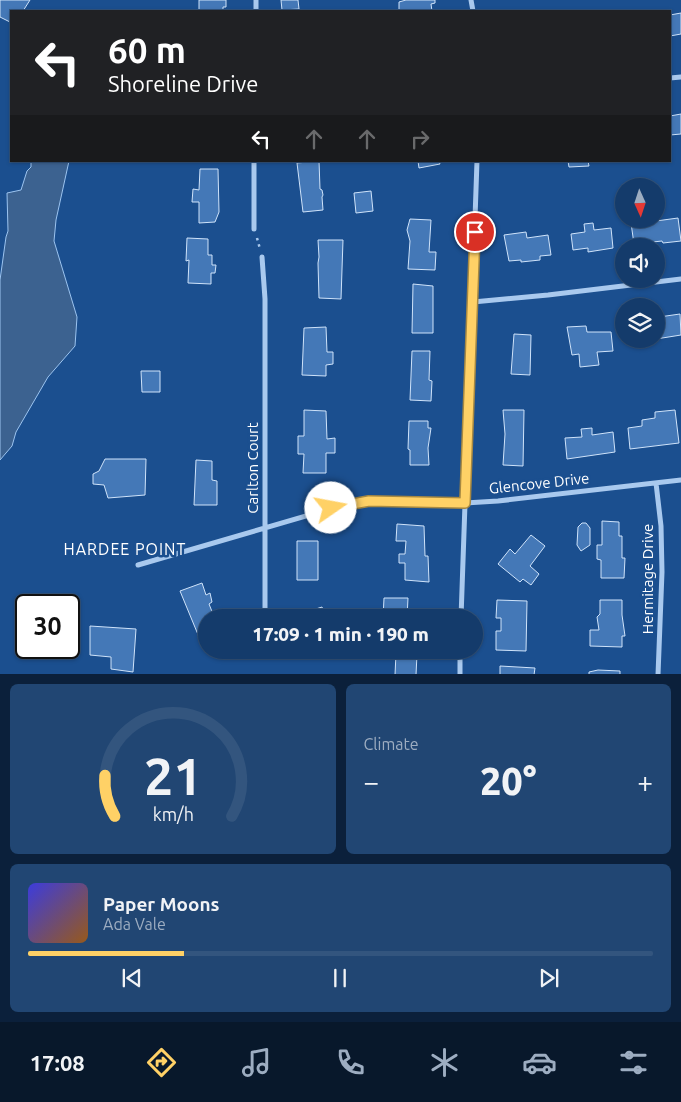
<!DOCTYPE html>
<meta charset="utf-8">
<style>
:root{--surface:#143b6b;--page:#214673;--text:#f1f3f6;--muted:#9dadc1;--line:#33557e;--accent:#ffd166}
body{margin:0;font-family:Ubuntu,sans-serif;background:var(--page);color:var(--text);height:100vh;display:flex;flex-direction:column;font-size:19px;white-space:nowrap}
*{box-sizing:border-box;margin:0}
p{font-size:16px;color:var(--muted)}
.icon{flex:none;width:28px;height:28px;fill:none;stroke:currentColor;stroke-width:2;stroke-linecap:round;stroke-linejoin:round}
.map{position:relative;height:674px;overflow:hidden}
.drawer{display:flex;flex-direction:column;gap:10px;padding:10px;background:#0b203b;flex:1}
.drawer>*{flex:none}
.guide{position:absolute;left:10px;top:10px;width:661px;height:152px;border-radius:0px;box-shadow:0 1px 4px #0004,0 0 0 1px var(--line);background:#202124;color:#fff;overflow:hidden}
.needle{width:32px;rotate:177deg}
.controls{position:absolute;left:615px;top:178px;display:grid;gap:10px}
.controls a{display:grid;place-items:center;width:50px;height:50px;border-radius:50%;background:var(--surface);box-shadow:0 1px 4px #0004,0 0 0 1px var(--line);font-size:25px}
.speed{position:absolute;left:15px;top:594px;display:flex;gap:10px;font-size:25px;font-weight:700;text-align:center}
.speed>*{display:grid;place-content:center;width:65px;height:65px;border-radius:50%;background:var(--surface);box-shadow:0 1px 4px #0004,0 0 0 1px var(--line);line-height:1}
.speed .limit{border:2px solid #111;border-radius:8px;background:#fff;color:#111}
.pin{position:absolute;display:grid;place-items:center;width:42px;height:42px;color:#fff;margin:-21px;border:2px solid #fff;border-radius:50%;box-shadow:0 1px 5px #0007}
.me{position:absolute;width:55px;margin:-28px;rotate:78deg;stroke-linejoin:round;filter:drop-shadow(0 0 4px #0008)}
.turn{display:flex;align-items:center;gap:18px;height:105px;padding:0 15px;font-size:22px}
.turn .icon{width:65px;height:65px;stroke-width:2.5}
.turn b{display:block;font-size:35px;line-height:42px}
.lanes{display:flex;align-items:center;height:48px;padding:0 15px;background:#0003;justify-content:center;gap:25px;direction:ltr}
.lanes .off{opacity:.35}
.big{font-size:38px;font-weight:800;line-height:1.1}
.drawer .card{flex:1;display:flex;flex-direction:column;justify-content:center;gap:8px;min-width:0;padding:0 18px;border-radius:8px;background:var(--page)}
.drawer .dial{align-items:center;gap:0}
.dial svg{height:130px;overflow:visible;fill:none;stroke:var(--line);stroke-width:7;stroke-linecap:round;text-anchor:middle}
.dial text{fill:var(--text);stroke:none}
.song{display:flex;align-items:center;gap:15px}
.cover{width:60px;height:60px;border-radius:8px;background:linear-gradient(135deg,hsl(240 70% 55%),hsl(30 70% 35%))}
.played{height:5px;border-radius:2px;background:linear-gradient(90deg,var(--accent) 25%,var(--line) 25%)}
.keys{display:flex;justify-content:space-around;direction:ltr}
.heat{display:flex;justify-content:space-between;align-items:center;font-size:28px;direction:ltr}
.drawer .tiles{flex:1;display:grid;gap:10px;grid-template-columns:1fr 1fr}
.card:last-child{grid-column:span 2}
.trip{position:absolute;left:198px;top:609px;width:285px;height:50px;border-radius:25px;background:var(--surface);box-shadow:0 1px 4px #0004,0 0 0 1px var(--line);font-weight:800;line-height:50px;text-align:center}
.menu{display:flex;height:80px;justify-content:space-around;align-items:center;background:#08182b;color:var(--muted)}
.menu .icon{width:35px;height:35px}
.menu .on{color:var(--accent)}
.menu b{font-size:22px;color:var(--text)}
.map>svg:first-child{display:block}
.water{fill:#3c6290;stroke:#9cc4f0}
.building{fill:#4478b7;stroke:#cfe3fa}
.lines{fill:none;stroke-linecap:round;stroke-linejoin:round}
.path{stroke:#a9c9ee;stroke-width:2.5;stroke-dasharray:2.5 4;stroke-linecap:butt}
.minor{stroke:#a9c9ee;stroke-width:5}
.route-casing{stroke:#a68842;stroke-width:12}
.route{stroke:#ffd166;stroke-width:9}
.labels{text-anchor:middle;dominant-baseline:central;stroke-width:5;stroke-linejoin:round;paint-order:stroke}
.street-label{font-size:15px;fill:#fff;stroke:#1b4f8f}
.neighbourhood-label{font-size:16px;letter-spacing:1px;fill:#fff;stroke:#1b4f8f}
</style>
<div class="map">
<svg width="681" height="675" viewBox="0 0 681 675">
<rect width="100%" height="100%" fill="#1b4f8f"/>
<path class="water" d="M 31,161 L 69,161 L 56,220 L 54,241 L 77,317 L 75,346 L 48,377 L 16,432 L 12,446 L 0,460 L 0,280 L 6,237 L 8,231 L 7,193 L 21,190 L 27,171 L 31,167 Z"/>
<path class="building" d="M 0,0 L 30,0 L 23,11 L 11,11 L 10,22 L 0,17 Z
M 199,0 L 226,0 L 226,7 L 223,7 L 223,11 L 199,11 Z
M 281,0 L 298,0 L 299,9 L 282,10 Z
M 406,0 L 435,0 L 435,3 L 431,4 L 432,11 L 399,11 L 399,2 Z
M 681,13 L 681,34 L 670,36 L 670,15 Z
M 681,114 L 681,134 L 670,135 L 670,116 Z
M 319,161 L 320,189 L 322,190 L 323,195 L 322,197 L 323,210 L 303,212 L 297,163 Z
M 418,161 L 439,161 L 440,164 L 419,168 Z
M 568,161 L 588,161 L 589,166 L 569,167 Z
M 200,169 L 218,169 L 219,212 L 215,222 L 199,223 L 199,202 L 192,202 L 193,189 L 199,190 Z
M 371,191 L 373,211 L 356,213 L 354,193 Z
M 678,218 L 681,241 L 663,243 L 662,241 L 634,244 L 631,223 L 647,221 L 647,219 L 656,219 L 656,221 Z
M 410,219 L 431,220 L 429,252 L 436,252 L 435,270 L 408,269 L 410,241 L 407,230 Z
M 593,223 L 594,230 L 611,228 L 613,248 L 588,252 L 588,248 L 573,250 L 571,234 L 585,232 L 584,224 Z
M 526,232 L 527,238 L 548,235 L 551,255 L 540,256 L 540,260 L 521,262 L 521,260 L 509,261 L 504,235 Z
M 187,238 L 208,239 L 208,255 L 212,255 L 212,265 L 216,265 L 215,273 L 211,273 L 211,284 L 188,283 L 189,260 L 186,261 Z
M 318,240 L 343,240 L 341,299 L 319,298 L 318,263 L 319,257 Z
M 413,284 L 433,286 L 433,333 L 412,333 Z
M 680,314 L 681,335 L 656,339 L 656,320 L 659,320 L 659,317 Z
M 586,326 L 587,332 L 611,332 L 613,351 L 597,352 L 599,365 L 580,367 L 579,354 L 572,355 L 567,327 Z
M 326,327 L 327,352 L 333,352 L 333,364 L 326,365 L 326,376 L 302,375 L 304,328 Z
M 514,334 L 531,335 L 530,375 L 511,374 Z
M 412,351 L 430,351 L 429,380 L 432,381 L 431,401 L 410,400 Z
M 141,371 L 160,371 L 160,392 L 142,392 Z
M 304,410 L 326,411 L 327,439 L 335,438 L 335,453 L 326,453 L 326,473 L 303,473 L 304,454 L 298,454 L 298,436 L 304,436 Z
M 503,410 L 524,410 L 523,466 L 503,465 L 505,434 Z
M 675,410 L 679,443 L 630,449 L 628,428 L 642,426 L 642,420 L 655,418 L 655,412 Z
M 409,421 L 428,421 L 428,428 L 431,428 L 428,448 L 429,465 L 410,465 L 410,450 L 408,449 Z
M 592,428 L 592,435 L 613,432 L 615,452 L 567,459 L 565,438 L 582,437 L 581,429 Z
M 105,459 L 146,459 L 145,495 L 108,498 L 104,485 L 93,484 L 93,474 L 99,471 Z
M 196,460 L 212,461 L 212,480 L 217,481 L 217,505 L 194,505 Z
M 602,521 L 619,522 L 619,536 L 622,536 L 622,558 L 625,558 L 624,578 L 601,578 L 601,560 L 597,559 L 597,545 L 602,545 Z
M 582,523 L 586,523 L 590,528 L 590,545 L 581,551 L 577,545 L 578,527 Z
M 397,524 L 424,526 L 425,556 L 428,556 L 429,582 L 405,580 L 405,563 L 399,563 L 399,554 L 405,554 L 406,541 L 396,541 Z
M 531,535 L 545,546 L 530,566 L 539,574 L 531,585 L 523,579 L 520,582 L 498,564 L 510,549 L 515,554 Z
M 297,541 L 318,541 L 318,580 L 297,580 Z
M 202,583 L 206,595 L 210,593 L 212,602 L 209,604 L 213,614 L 209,615 L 209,618 L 206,618 L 206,634 L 199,637 L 180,591 Z
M 384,598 L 408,598 L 407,618 L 383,618 Z
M 497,600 L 527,601 L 526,651 L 496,650 L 496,631 L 501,631 L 501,618 L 496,618 Z
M 600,600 L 622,600 L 622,615 L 625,636 L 622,636 L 622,647 L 590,646 L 590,630 L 599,630 L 597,617 L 600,614 Z
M 322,607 L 326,618 L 301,618 L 300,614 Z
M 90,626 L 136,629 L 133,672 L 111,669 L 111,657 L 90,655 Z
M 396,653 L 417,654 L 416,675 L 395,675 Z
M 500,666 L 535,668 L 534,675 L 500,675 Z
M 598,670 L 620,671 L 620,675 L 589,675 L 589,672 Z"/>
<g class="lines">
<path class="path" d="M 257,238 L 260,249"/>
<path class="minor" d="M 471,0 L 473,11
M 256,11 L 256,0
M 670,78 L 681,77
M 254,161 L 254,229
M 262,257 L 265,299 L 265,618
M 473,302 L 548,295 L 681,279
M 656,483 L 661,526 L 662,572 L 658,675
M 138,565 L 347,504 L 369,501 L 465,503 L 498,501 L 681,480
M 461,618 L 477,161
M 460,675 L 460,650"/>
</g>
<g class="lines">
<g class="route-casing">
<path id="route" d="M 331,508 L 369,501 L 465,503 L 475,232"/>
</g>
<use href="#route" class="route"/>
</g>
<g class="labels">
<g class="street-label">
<text transform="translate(252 468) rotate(-90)">Carlton Court</text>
<text transform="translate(539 483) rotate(-6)">Glencove Drive</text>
<text transform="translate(647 579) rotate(-90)">Hermitage Drive</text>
</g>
<g class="neighbourhood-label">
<text x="125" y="549">HARDEE POINT</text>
</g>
</g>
</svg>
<div class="controls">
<a><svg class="needle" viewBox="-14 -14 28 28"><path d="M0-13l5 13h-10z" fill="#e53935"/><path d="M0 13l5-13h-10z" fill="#9dadc1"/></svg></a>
<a><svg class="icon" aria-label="sound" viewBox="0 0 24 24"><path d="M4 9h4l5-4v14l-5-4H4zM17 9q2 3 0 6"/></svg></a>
<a><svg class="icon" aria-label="layers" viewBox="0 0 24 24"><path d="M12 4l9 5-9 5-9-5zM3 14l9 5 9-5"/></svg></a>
</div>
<div class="speed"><div class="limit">30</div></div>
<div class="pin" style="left:475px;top:232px;background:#d93025"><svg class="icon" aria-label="arrive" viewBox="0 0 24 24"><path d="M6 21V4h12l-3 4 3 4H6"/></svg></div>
<svg class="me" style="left:331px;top:508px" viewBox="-20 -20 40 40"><circle r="19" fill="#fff"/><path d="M0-13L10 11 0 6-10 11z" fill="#ffd166"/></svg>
<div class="trip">17:09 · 1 min · 190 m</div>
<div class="guide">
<div class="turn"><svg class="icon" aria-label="left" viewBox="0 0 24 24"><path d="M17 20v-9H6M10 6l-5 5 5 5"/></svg><div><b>60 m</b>Shoreline Drive</div></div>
<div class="lanes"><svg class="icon" aria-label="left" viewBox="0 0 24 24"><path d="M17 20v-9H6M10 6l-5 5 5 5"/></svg><svg class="icon off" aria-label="ahead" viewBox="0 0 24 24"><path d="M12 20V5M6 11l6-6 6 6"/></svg><svg class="icon off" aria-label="ahead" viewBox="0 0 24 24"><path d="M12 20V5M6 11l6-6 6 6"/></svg><svg class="icon off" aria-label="right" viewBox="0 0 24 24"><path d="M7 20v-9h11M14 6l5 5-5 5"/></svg></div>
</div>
</div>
<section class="drawer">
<div class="tiles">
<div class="card dial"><svg viewBox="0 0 100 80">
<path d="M14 69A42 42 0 1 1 86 69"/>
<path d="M14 69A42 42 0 0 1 8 44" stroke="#ffd166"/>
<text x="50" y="56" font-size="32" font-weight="700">21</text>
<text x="50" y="72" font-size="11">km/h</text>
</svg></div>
<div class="card"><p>Climate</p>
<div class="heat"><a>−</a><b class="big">20°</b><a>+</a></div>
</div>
<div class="card">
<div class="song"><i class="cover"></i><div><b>Paper Moons</b><p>Ada Vale</p></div></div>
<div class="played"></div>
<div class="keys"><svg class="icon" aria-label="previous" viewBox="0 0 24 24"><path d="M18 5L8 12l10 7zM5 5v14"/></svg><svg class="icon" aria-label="pause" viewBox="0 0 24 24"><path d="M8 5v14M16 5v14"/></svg><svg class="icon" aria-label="next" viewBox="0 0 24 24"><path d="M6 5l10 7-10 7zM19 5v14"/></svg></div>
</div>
</div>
</section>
<nav class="menu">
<b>17:08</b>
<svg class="icon on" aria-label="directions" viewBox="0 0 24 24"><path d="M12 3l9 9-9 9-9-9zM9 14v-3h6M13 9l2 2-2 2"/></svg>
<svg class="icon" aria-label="music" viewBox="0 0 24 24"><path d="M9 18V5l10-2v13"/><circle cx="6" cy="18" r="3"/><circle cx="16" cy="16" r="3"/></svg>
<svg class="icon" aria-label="phone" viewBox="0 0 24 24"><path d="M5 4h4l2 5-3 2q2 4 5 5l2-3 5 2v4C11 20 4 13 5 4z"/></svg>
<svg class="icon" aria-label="climate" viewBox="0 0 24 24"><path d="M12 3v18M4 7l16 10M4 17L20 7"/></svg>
<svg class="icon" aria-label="car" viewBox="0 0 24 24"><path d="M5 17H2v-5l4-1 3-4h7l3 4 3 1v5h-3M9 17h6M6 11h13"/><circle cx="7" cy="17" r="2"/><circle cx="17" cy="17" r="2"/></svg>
<svg class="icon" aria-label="filters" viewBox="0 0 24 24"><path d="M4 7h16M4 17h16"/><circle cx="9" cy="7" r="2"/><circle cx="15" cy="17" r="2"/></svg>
</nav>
